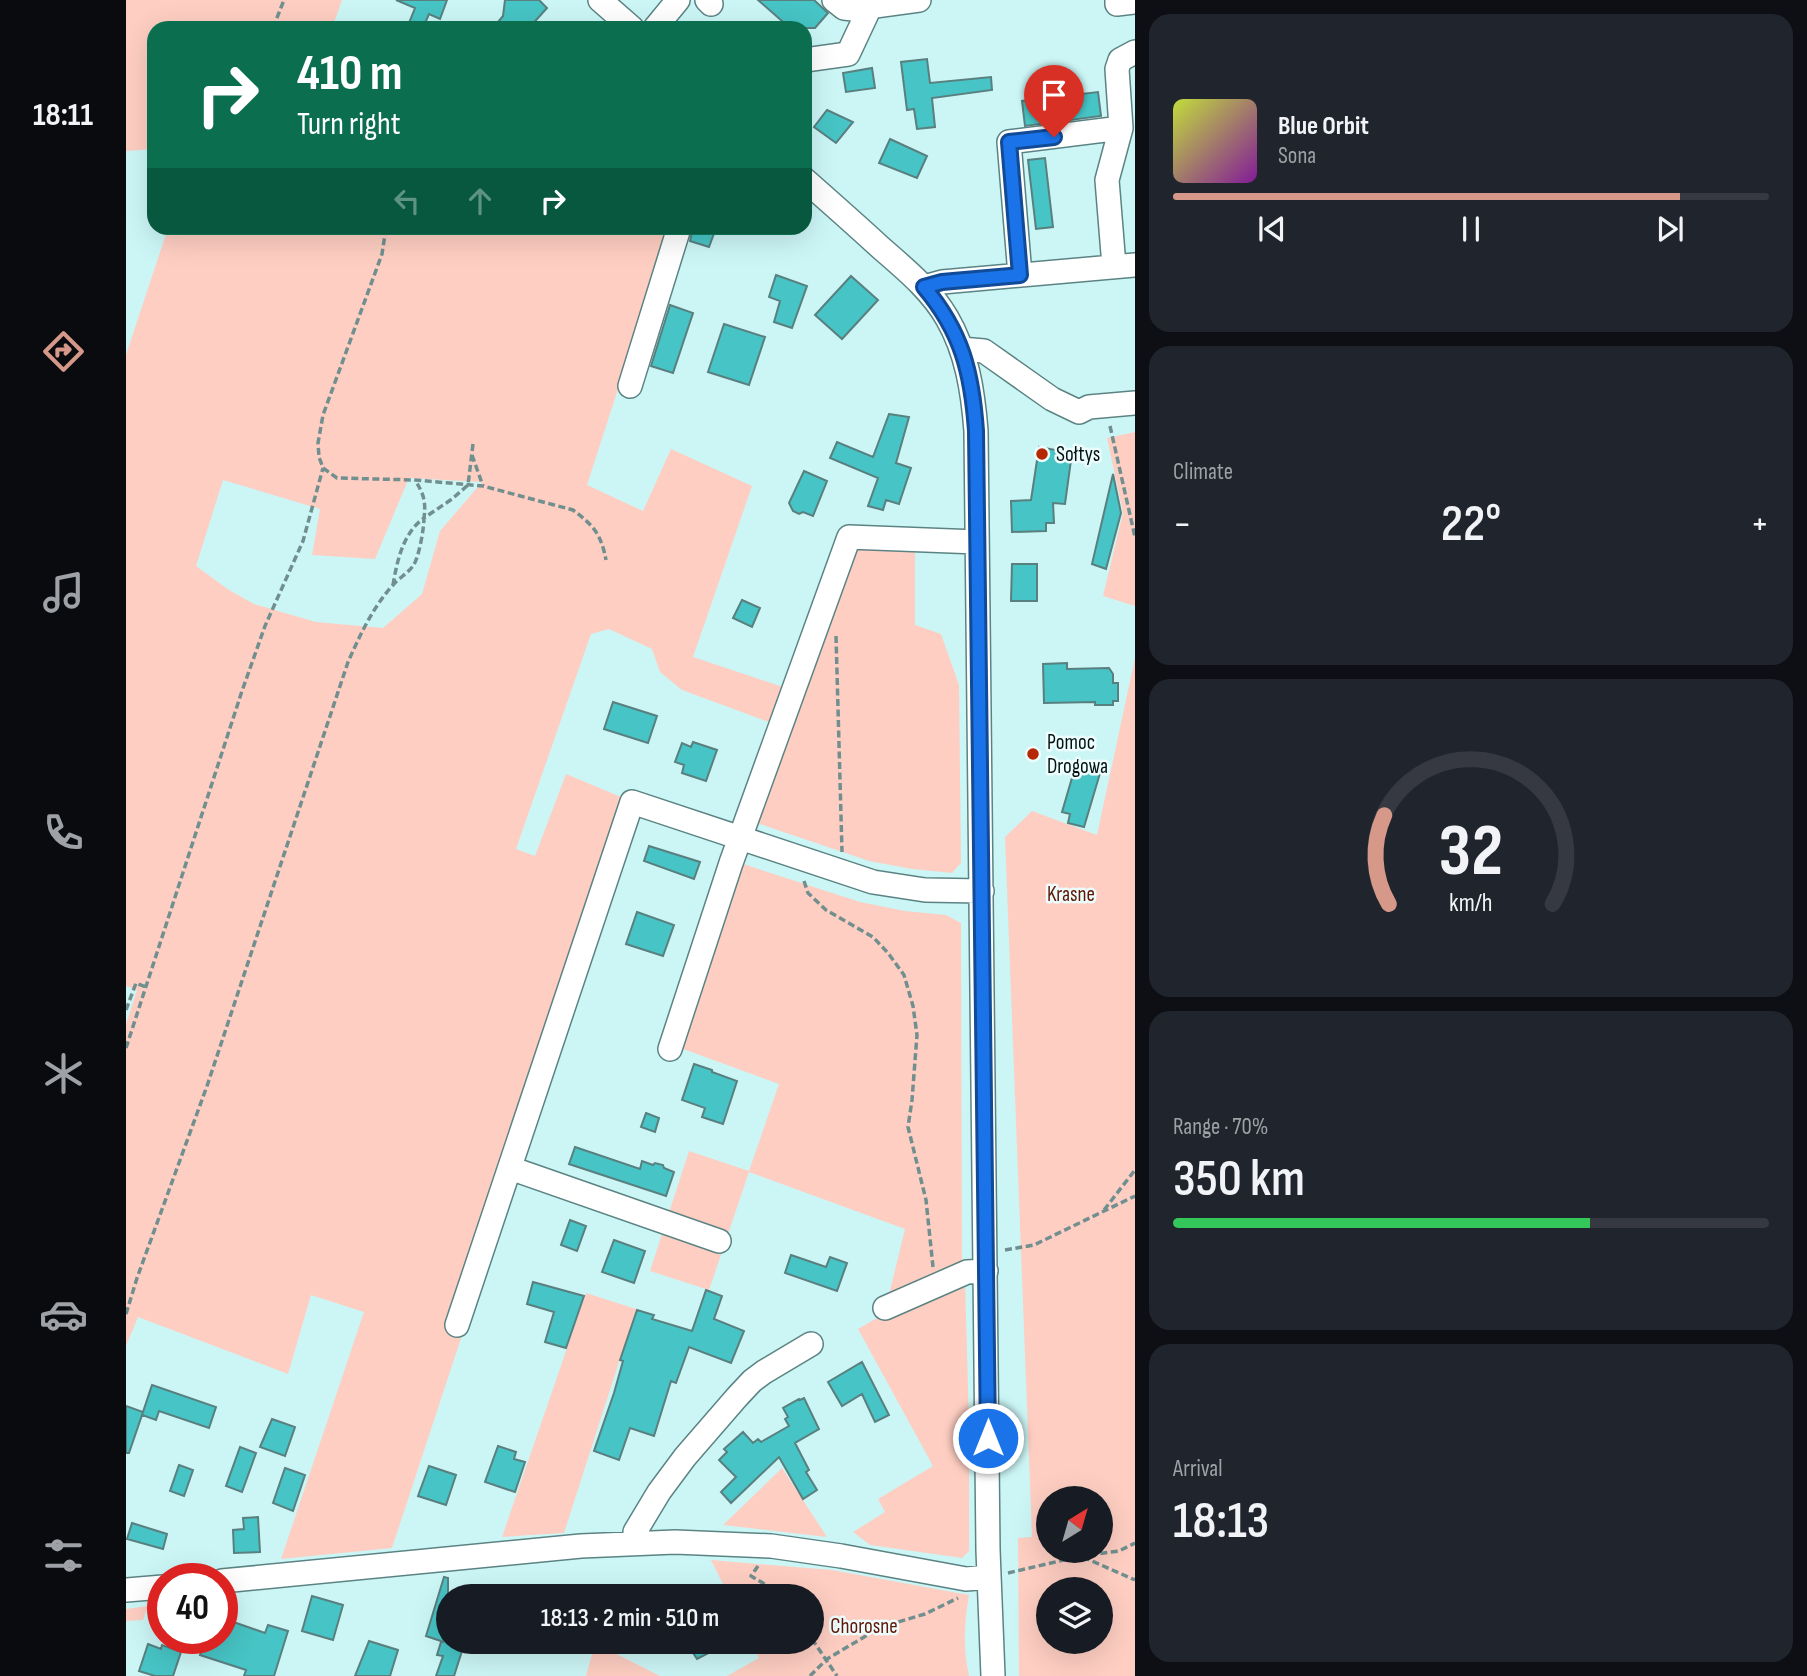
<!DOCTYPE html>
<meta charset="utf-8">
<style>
:root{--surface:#171b24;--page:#20242c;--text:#f1f3f6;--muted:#9ea1a6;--line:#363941;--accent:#d69889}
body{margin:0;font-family:"Sofia Sans Condensed",sans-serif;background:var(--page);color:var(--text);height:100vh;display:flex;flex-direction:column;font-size:26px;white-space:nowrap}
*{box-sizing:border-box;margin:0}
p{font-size:23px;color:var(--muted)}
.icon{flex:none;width:38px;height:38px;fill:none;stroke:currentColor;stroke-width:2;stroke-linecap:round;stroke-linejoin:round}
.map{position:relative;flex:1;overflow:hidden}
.drawer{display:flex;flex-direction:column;gap:14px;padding:14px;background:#0d0f14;width:672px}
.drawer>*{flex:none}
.guide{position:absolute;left:21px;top:21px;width:665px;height:214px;border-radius:21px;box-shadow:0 7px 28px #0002;background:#0b6e4f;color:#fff;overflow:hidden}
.needle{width:46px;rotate:37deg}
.buttons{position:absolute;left:910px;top:1486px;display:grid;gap:14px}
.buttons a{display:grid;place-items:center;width:77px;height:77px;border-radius:50%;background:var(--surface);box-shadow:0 7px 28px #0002;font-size:35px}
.speed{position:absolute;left:21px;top:1563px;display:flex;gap:14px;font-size:35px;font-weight:700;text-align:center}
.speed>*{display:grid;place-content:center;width:91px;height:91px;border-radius:50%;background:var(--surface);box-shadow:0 7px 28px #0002;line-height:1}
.speed .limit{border:10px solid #d22;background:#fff;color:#111}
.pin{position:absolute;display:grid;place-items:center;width:60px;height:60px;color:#fff;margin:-72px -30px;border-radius:50% 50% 50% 0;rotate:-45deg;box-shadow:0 0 7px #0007}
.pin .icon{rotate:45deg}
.me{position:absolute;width:77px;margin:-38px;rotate:0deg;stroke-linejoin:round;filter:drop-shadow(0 0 5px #0008)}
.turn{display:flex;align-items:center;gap:24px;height:147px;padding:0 35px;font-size:32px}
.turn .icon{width:91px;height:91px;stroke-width:2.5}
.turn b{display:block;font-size:49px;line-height:60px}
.lanes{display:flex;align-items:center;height:66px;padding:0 35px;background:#0003;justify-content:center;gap:35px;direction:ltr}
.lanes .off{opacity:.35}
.big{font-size:52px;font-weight:600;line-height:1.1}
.drawer .widget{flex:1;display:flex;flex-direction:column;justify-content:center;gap:10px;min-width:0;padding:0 24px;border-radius:21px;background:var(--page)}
.drawer .dial{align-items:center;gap:0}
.dial svg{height:182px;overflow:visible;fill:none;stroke:var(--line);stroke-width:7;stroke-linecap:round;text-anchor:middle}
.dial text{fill:var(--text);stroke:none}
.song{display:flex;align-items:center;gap:21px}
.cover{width:84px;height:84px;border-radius:10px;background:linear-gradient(135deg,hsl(70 70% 55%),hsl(290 70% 35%))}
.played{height:7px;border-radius:4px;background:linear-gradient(90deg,var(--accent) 85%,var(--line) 85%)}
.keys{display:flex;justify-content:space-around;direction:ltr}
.heat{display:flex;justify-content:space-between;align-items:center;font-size:38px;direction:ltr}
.charge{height:10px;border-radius:5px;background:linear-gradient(90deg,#34c759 70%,var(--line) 0)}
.trip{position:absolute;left:310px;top:1584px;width:388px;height:70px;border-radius:35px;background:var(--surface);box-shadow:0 7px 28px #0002;font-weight:600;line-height:70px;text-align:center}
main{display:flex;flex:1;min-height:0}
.menu{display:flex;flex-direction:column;width:126px;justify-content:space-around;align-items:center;background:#090b0e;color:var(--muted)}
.menu .icon{width:49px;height:49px}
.menu .on{color:var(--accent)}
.menu b{font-size:32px;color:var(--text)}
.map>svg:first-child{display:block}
.green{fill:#fecec2;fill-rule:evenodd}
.building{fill:#47c4c5;stroke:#597f7f;stroke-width:2}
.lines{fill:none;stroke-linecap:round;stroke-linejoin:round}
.minor-casing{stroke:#5c8383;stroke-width:26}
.path{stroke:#728f8f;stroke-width:3.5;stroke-dasharray:7 3.5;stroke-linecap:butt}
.minor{stroke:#fff;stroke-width:23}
.route-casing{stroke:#114b97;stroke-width:18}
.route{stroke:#1a73e8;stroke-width:12}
.poi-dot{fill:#b42904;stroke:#edfdfd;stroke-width:2.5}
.labels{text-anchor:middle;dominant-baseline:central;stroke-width:5;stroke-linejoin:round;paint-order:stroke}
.poi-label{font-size:21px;fill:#031111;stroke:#edfdfd;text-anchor:start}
.park-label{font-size:21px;fill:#621706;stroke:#edfdfd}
</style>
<main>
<nav class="menu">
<b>18:11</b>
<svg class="icon on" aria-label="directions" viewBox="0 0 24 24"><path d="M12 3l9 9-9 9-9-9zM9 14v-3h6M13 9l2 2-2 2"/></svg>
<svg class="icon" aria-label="music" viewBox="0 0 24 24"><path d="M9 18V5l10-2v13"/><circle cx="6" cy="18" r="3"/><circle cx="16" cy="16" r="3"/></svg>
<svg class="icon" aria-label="phone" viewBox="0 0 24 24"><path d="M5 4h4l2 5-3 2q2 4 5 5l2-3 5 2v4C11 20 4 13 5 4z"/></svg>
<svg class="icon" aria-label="climate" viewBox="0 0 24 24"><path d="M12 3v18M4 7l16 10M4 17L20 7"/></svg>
<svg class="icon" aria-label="car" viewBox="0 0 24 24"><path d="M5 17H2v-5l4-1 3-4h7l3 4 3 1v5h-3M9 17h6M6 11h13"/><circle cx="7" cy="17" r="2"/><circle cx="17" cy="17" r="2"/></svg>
<svg class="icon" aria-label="filters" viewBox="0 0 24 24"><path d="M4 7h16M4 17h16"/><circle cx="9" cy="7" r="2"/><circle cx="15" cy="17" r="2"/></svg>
</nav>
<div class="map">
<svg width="1009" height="1676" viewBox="0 0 1009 1676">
<rect width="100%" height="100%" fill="#ccf6f6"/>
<path class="green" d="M 0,0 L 216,0 L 206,28 L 28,28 L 28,149 L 0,151 Z
M 42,228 L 544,228 L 461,485 L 517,511 L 545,449 L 626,486 L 567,657 L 657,687 L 651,725 L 556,690 L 534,672 L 526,649 L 483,629 L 465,634 L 390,849 L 409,856 L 440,774 L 495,797 L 321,1323 L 338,1329 L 266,1548 L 155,1559 L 238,1312 L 185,1295 L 162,1374 L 12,1317 L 0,1346 L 0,1024 L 11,990 L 0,986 L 0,355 ZM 283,478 L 356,482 L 314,531 L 296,594 L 257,628 L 190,622 L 128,604 L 103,590 L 70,566 L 97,480 L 194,509 L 186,555 L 249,559 Z
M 1009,432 L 1009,606 L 977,596 L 997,513 L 981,438 Z
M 727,544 L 789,548 L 789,625 L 815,634 L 833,685 L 835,863 L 826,873 L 786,869 L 743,861 L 628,822 Z
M 1009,658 L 1009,1676 L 893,1676 L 892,1538 L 906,1537 L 879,837 L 906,811 L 971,835 ZM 922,1498 L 975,1498 L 975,1550 L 922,1550 ZM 922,1589 L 975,1589 L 975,1642 L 922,1642 Z
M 614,863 L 734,902 L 779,911 L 820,915 L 835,923 L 836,1266 L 762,1299 L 779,1229 L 623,1172 L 583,1290 L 524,1271 L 563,1151 L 623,1171 L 653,1084 L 549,1046 Z
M 839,1280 L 843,1425 L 843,1551 L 836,1558 L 744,1545 L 727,1532 L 759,1512 L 752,1499 L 807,1466 L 732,1329 L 758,1314 Z
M 460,1293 L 510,1309 L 438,1533 L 376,1537 Z
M 656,1468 L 701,1537 L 597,1525 Z
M 585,1560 L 706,1570 L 843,1595 C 838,1622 837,1649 843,1676 L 601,1676 L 633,1658 L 625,1642 L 686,1642 L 686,1596 L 603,1596 Z
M 22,1606 L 17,1620 L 0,1621 L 0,1609 Z
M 469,1643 L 534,1676 L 460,1676 Z"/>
<path class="building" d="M 270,0 L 321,0 L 314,19 L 303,14 L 297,28 L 281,28 L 289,8 Z
M 379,0 L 413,0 L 421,8 L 403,28 L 367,28 L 377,16 Z
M 632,0 L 688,0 L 702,13 L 689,28 L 664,28 Z
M 801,59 L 804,83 L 865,77 L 866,90 L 806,98 L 809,127 L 791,129 L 788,109 L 781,110 L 775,62 Z
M 746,68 L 749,88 L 720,92 L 717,73 Z
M 972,92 L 975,116 L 899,126 L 896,101 Z
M 701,110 L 727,122 L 710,143 L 688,127 Z
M 764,139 L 801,156 L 791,178 L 753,163 Z
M 919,158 L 927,227 L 910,229 L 902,160 Z
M 567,228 L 590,228 L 583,247 L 564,241 Z
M 650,275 L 681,286 L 666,328 L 648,322 L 654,301 L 643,297 Z
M 725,276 L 752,300 L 716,339 L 689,315 Z
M 544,305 L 567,313 L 547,373 L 525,366 Z
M 598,324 L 639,337 L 623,385 L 582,372 Z
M 763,414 L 783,417 L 770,463 L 785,468 L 773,504 L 760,500 L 757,510 L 742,506 L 752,478 L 704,458 L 711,442 L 747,457 Z
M 913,447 L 946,453 L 939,504 L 927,503 L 928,523 L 920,523 L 920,531 L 886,532 L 885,501 L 905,500 Z
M 678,471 L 701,481 L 687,516 L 677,512 L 673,514 L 667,511 L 663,503 Z
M 987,474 L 995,513 L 980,569 L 966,564 Z
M 886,564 L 911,564 L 911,601 L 885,601 Z
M 616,600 L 634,608 L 626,627 L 607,618 Z
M 941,663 L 941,669 L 983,668 L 987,674 L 987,683 L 992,683 L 992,701 L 987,701 L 987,705 L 969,705 L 969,702 L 918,703 L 917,664 Z
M 487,702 L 531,716 L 522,743 L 478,729 Z
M 567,742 L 591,750 L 580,781 L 556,773 L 558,765 L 549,762 L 556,743 L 565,747 Z
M 959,765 L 975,770 L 958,827 L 942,823 L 944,814 L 936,812 L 948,771 L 957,773 Z
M 523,846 L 574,862 L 568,879 L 518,861 Z
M 511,912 L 548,925 L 537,956 L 500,944 Z
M 568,1064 L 586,1070 L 586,1072 L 611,1081 L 597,1124 L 576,1117 L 579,1108 L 556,1100 Z
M 520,1113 L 533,1118 L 529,1132 L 515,1127 Z
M 449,1147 L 514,1169 L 516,1161 L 527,1165 L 529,1163 L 537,1165 L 538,1168 L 548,1172 L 540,1196 L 443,1164 Z
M 444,1220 L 460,1226 L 451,1251 L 435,1245 Z
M 488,1240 L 519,1251 L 508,1283 L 476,1272 Z
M 665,1255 L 700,1267 L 704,1257 L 721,1263 L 711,1291 L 659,1273 Z
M 407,1282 L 458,1296 L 440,1348 L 419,1342 L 428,1312 L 401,1304 Z
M 580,1290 L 596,1296 L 588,1319 L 618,1331 L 605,1363 L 563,1347 L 550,1383 L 545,1381 L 528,1436 L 504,1428 L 493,1460 L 468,1451 L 488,1393 L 497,1361 L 494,1360 L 511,1310 L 528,1315 L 526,1319 L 566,1331 Z
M 736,1362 L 763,1415 L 749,1422 L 736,1394 L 716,1406 L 702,1382 Z
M 26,1385 L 90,1407 L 83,1428 L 33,1411 L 30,1420 L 16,1415 Z
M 678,1398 L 693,1429 L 669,1443 L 683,1470 L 680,1472 L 691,1490 L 677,1499 L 653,1457 L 605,1503 L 595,1492 L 610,1477 L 593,1460 L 601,1452 L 598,1449 L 617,1432 L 627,1443 L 632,1439 L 635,1442 L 663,1426 L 659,1419 L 662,1417 L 657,1408 L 673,1399 L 674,1400 Z
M 0,1406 L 17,1412 L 3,1453 L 0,1453 Z
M 146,1419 L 169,1427 L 159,1456 L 134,1447 Z
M 372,1446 L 390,1452 L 388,1459 L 399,1462 L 389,1492 L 359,1482 Z
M 114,1447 L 130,1453 L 116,1492 L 100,1486 Z
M 53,1465 L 67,1470 L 58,1496 L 44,1491 Z
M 303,1466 L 330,1475 L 320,1505 L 292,1496 Z
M 159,1468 L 179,1475 L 167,1511 L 147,1503 Z
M 132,1517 L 134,1552 L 108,1553 L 107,1530 L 118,1529 L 117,1518 Z
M 6,1523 L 41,1534 L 37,1549 L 1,1539 Z
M 318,1577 L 322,1578 L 322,1642 L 331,1642 L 329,1648 L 336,1651 L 328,1676 L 310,1676 L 317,1656 L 311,1655 L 315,1642 L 318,1642 L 300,1636 Z
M 186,1596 L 217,1605 L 207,1640 L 176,1631 Z
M 96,1618 L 139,1633 L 142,1625 L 162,1631 L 148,1676 L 118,1676 L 120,1670 L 74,1655 L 80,1638 L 96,1638 Z
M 243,1641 L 272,1650 L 264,1676 L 229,1676 Z
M 560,1642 L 604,1642 L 571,1659 Z
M 22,1644 L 35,1649 L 36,1645 L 55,1652 L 47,1676 L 29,1676 L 13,1671 Z"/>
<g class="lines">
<g class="minor-casing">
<path id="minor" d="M 474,0 L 506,28
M 581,0 L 585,4
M 708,0 L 718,8 L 727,9 L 793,0
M 991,0 L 991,4 L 1009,2
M 529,28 L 552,0
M 679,60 L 722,54 L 745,5
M 679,180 C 704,202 730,225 755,248 C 779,269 805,290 821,318 C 841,352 847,392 850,431 L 862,1550 L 867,1676
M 988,266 L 981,180 L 995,128 L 991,69 L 994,60 L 1009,52
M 894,275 L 883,142 L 995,128
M 798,287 L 816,282 L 1009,265
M 835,349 L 858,351 L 926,399 L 953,412 L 963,407 L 1009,403
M 504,386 L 553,228
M 544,1049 L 605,863 L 723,537 L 851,542
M 384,1168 L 593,1241
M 759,1308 L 841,1272 L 860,1271
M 331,1325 L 506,802 L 747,882 L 799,890 L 856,891
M 509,1543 L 509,1532 L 533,1492 L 559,1457 L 611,1397 L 626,1381 L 638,1372 L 685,1344
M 96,1581 L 455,1546 L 549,1542 L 645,1546 L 715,1556 L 840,1579 L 863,1577
M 0,1590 L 37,1587"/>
</g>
<path class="path" d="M 147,28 L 158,0
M 260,228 L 256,254 L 197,415 L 192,443 L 193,457 L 197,468 L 211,478 L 289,480 L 357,486 L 447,510 C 468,526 475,534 480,560
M 984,426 L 1009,537
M 346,455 L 357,486
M 267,585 C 271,561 277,533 298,518 C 300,502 298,494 289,480
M 710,636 L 716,852
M 678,881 L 682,893 L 700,910 L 747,937 L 762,953 L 778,975 L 787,1006 L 791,1035 L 786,1100 L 782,1127 L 800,1200 L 807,1267
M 0,1010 L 10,983 L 20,987
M 0,1048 L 116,691 L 139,626 L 177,541 L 197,468
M 978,1210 L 1009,1170
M 879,1250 L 908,1245 L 1009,1196
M 0,1314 L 11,1278 L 81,1086 L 222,662 C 234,635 247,607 267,585 C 273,578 282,573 287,566 C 293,558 298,528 298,518 L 326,499 L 342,485 L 347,444
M 957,1557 L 1009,1580
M 632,1566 L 625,1576 L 654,1593 L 656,1596
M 882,1573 L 955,1556 L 993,1551 L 1009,1543
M 686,1639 L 711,1676
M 684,1676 L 701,1659 L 755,1627 L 799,1614 L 832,1598"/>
<use href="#minor" class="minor"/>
</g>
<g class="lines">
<g class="route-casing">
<path id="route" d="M 862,1438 L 850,431 C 846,373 836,332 798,287 L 816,282 L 894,275 L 883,142 L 928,137"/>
</g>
<use href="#route" class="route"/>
</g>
<g class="poi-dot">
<circle cx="916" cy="454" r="7"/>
<circle cx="907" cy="754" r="7"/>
</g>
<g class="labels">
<g class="poi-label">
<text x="930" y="454">Sołtys</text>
<text x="921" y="742">Pomoc<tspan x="921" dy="24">Drogowa</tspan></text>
</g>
<g class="park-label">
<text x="945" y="894">Krasne</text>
<text x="738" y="1626">Chorosne</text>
</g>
</g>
</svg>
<div class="buttons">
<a><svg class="needle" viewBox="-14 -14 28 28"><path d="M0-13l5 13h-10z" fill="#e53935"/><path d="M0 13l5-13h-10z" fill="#9ea1a6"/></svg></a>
<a><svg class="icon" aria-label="layers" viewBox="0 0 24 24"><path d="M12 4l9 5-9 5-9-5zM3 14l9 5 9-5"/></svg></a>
</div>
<div class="speed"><div class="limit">40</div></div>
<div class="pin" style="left:928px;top:137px;background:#d93025"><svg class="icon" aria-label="arrive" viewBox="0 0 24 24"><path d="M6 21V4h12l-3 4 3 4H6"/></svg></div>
<svg class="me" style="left:862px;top:1438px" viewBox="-20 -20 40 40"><circle r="17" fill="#1a73e8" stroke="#fff" stroke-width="3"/><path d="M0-11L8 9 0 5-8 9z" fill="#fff"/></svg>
<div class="trip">18:13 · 2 min · 510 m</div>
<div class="guide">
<div class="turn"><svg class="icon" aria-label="right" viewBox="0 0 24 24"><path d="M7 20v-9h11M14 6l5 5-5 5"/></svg><div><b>410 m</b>Turn right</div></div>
<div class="lanes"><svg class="icon off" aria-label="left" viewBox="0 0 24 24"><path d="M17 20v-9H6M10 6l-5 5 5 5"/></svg><svg class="icon off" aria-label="ahead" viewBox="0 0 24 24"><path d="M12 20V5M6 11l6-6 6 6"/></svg><svg class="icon" aria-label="right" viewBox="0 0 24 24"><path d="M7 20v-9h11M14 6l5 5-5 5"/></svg></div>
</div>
</div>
<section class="drawer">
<div class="widget">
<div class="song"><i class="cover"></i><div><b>Blue Orbit</b><p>Sona</p></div></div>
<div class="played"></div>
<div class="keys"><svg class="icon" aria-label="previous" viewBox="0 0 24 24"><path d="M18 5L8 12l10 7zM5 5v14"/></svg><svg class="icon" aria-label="pause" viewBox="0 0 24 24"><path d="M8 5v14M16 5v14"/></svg><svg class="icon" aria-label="next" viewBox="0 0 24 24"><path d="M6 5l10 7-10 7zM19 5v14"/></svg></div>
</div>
<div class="widget"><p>Climate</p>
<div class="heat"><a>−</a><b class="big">22°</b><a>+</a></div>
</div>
<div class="widget dial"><svg viewBox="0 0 100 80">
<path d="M14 69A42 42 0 1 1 86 69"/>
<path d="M14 69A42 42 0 0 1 12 30" stroke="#d69889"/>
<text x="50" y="56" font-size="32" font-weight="700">32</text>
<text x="50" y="72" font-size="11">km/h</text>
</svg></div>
<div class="widget"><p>Range · 70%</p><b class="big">350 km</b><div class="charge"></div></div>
<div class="widget"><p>Arrival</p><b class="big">18:13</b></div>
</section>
</main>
